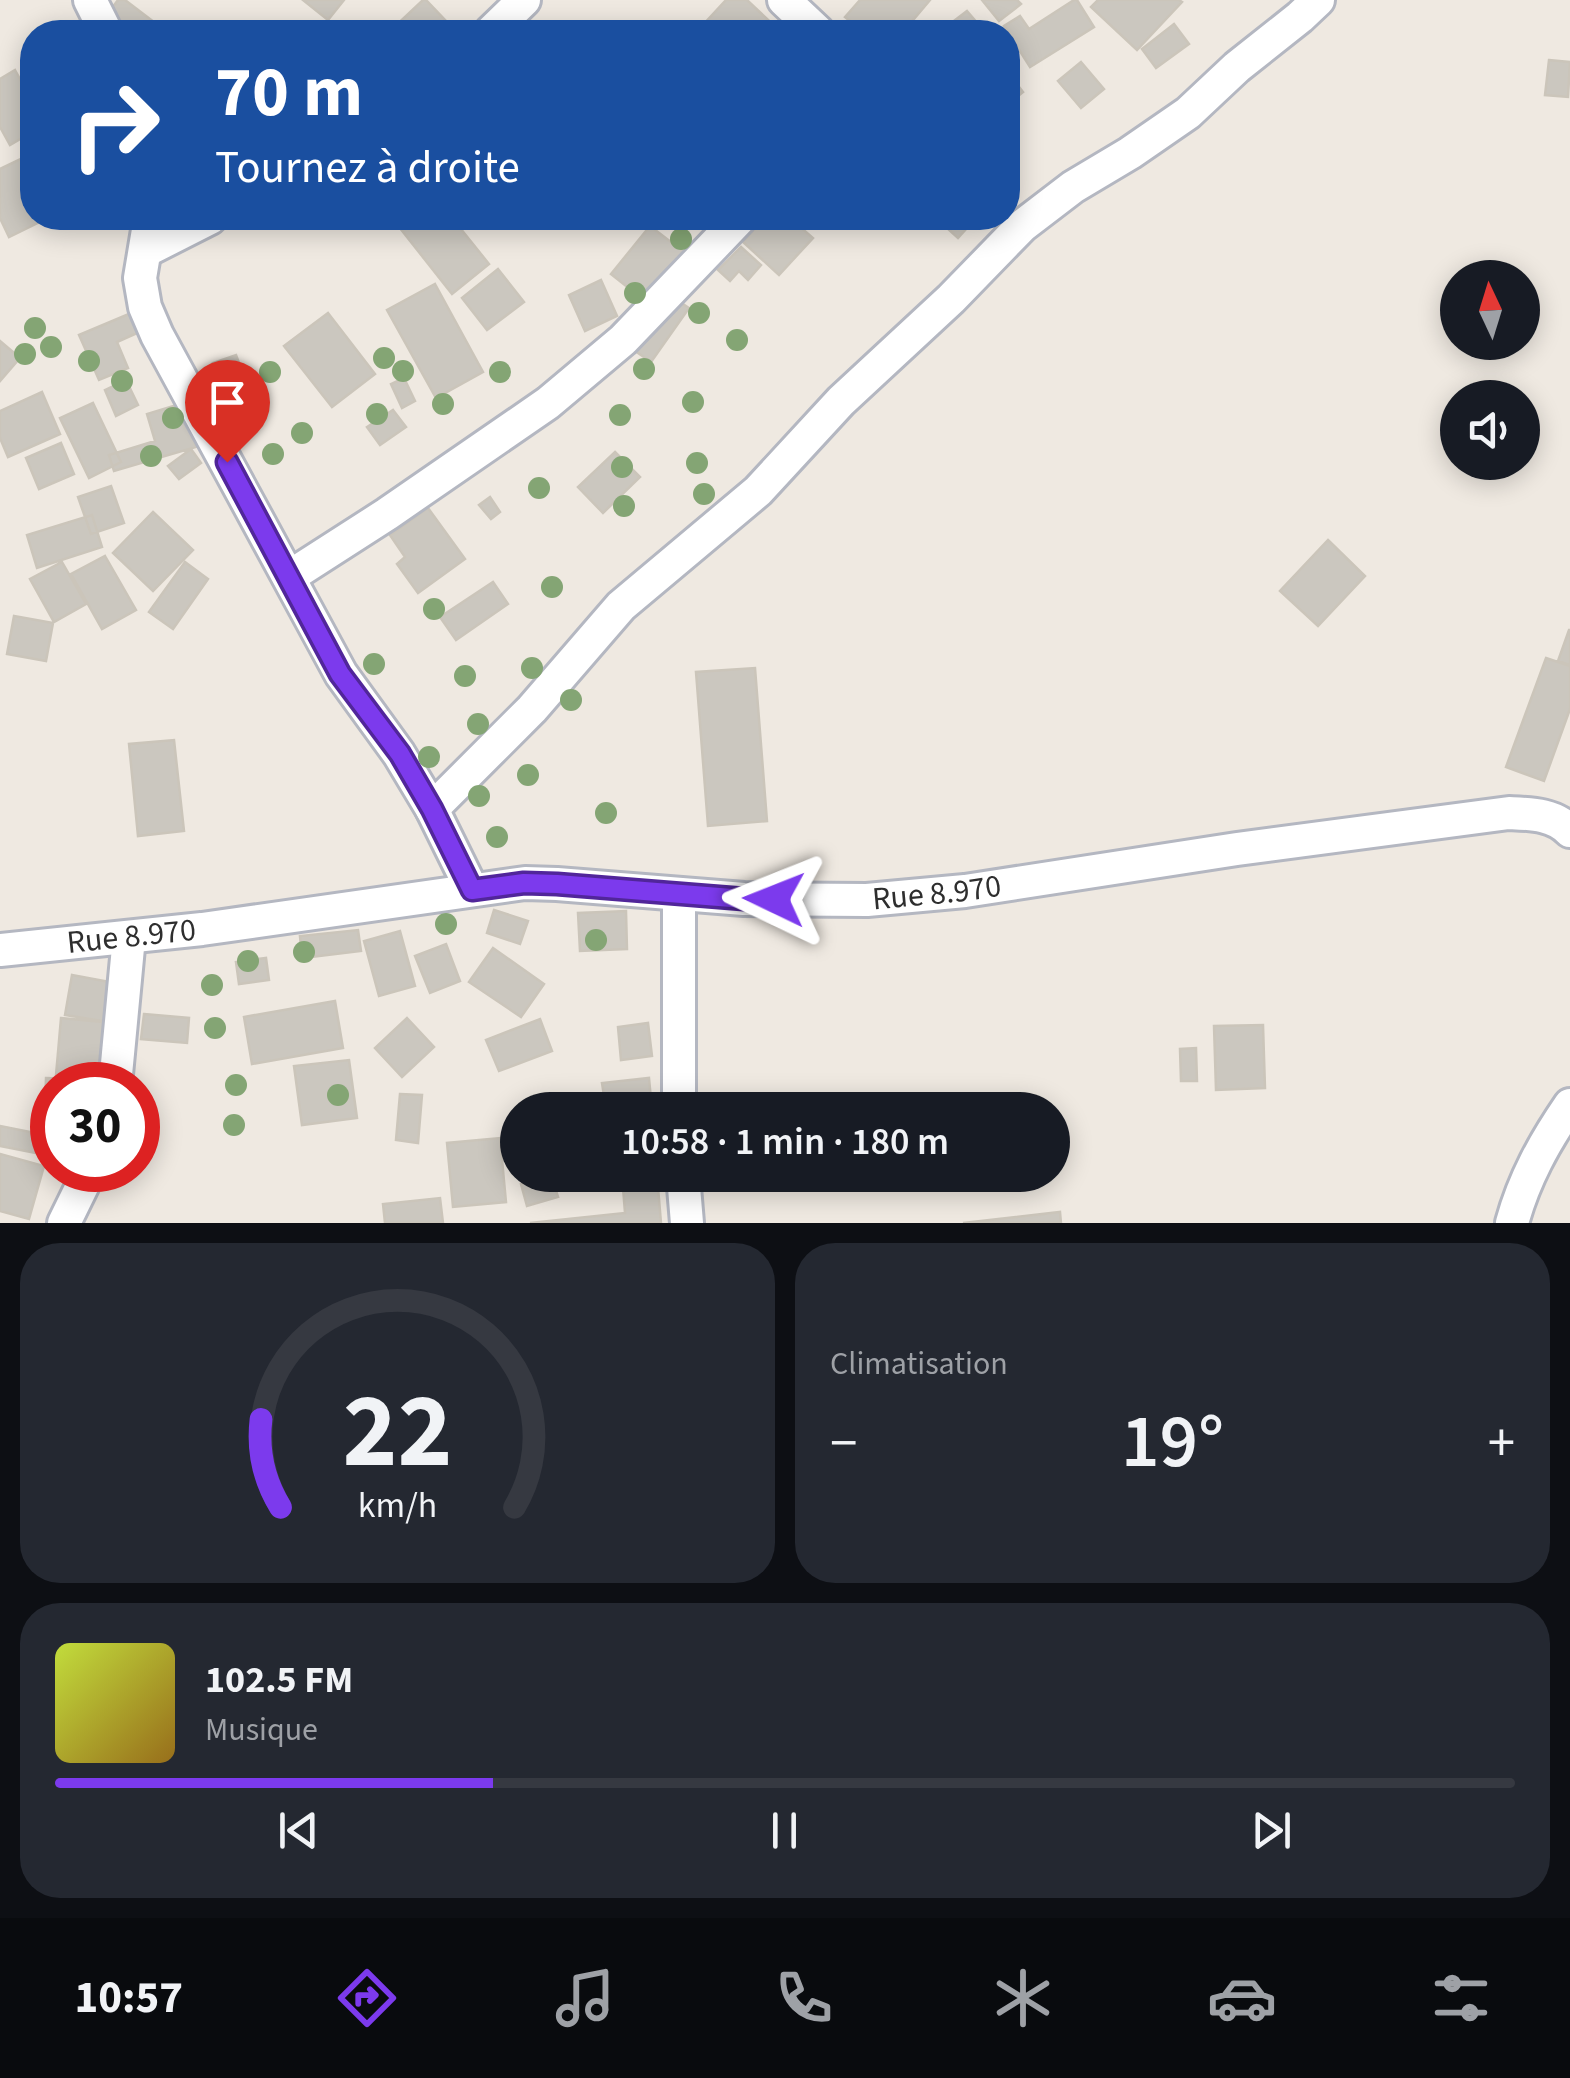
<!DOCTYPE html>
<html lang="fr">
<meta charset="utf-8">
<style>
:root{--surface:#171b24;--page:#242831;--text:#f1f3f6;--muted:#9ea1a6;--line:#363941;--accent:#7c3aed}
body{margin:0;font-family:"Source Sans 3",sans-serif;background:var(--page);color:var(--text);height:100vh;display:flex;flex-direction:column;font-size:38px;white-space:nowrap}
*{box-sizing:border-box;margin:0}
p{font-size:32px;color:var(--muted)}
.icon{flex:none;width:55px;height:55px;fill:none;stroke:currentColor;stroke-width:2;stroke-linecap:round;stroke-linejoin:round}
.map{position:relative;height:1223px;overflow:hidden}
.side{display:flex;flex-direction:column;gap:20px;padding:20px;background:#0d0f14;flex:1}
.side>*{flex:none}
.top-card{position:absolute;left:20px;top:20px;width:1000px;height:210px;border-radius:40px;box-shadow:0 5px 25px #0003;background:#1a4fa0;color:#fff;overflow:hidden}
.needle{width:65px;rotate:356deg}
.tools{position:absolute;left:1440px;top:260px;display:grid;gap:20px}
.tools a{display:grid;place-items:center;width:100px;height:100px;border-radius:50%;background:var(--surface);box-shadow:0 5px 25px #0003;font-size:50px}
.speed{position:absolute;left:30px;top:1062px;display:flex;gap:20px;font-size:50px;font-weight:700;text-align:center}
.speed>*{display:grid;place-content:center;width:130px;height:130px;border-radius:50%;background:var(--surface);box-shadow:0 5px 25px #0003;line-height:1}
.speed .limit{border:15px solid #d22;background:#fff;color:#111}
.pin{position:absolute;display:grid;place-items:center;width:85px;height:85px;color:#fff;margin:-102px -42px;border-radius:50% 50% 50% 0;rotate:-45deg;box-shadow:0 0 10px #0007}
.pin .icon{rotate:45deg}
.me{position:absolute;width:110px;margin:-55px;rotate:272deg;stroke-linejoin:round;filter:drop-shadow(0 0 8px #0008)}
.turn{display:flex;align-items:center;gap:35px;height:210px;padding:0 30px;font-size:45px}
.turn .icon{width:130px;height:130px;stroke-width:2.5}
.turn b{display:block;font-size:70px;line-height:85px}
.big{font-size:75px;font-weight:600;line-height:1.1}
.side .tile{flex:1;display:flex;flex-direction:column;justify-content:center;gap:15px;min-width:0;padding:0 35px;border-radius:40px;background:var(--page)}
.side .dial{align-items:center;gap:0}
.dial svg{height:260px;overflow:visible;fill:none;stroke:var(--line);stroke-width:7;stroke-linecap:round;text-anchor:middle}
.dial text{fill:var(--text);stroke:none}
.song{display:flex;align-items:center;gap:30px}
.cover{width:120px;height:120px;border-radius:15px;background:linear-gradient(135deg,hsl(70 70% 55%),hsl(40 70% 35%))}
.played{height:10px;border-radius:5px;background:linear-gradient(90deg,var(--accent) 30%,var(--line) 30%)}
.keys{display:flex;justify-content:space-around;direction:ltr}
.heat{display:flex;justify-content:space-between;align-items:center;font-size:55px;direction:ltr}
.side .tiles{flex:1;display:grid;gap:20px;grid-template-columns:1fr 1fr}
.tile:last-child{grid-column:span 2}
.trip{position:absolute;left:500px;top:1092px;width:570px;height:100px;border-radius:50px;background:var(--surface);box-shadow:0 5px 25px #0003;font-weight:600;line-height:100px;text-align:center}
.tab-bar{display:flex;height:160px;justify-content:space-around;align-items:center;background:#090b0e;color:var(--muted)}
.tab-bar .icon{width:70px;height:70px}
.tab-bar .active{color:var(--accent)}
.tab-bar b{font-size:45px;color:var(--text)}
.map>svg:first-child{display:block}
.building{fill:#cbc7bf;stroke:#cbc5ba;stroke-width:2.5}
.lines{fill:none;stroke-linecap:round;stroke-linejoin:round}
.minor-casing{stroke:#b4b7c1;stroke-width:38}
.minor{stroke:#fff;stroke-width:32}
.tree{fill:#84a574}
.route-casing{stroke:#51269a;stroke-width:25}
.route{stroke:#7c3aed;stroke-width:18}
.labels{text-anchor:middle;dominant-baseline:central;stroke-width:9;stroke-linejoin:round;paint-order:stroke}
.street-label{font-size:32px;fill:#2e2e2e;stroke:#fff}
</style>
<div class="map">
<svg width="1570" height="1223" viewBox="0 0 1570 1223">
<rect width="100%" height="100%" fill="#efe9e1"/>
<path class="building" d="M 118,0 L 125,0 L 167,32 L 128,32 L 106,16 Z
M 303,0 L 344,0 L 328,20 Z
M 423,0 L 426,0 L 445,20 L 431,32 L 389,32 Z
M 726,0 L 747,0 L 781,32 L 705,32 L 700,28 Z
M 860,0 L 930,0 L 903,32 L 864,32 L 845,17 Z
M 982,0 L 1017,0 L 1021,4 L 999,21 Z
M 1074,0 L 1077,0 L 1094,27 L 1030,67 L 1004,26 L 1020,16 L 1029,29 Z
M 1098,0 L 1179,0 L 1182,2 L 1137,50 L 1091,7 Z
M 967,11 L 985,32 L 950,32 L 946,27 Z
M 1174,24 L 1189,44 L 1156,68 L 1142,49 Z
M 1549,60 L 1570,62 L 1568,97 L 1545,95 Z
M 1081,62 L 1104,89 L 1081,108 L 1058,81 Z
M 15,70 L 32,101 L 32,132 L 10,145 L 0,127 L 0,79 Z
M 1008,73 L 1023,92 L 1008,104 Z
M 27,156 L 32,168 L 32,218 L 48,218 L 9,237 L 0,218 L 0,169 Z
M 392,218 L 452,218 L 489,264 L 452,294 Z
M 765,218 L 790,218 L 813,238 L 779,275 L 743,242 Z
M 936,218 L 976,218 L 958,238 Z
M 650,226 L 684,252 L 645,301 L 611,274 Z
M 741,247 L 761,265 L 748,280 L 739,271 L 730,281 L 718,270 Z
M 498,269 L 524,302 L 487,330 L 462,298 Z
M 601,280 L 617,316 L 585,331 L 569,295 Z
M 435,284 L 483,372 L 436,398 L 387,310 Z
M 662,290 L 689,308 L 651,362 L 625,344 Z
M 328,313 L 375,374 L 332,407 L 284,346 Z
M 129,314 L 137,333 L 117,342 L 128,368 L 99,380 L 79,335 Z
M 0,341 L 20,358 L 0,381 Z
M 236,355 L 250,392 L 227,400 L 213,363 Z
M 404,378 L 415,401 L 402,408 L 391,384 Z
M 126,380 L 138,405 L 116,416 L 105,390 Z
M 42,392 L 60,434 L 8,457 L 0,438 L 0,411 Z
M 93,403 L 121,462 L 89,478 L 60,418 Z
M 183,403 L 196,447 L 114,471 L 109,455 L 155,441 L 147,414 Z
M 393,410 L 406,427 L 380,445 L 367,427 Z
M 61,443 L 74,474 L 39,489 L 26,458 Z
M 191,449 L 201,463 L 179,479 L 168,466 Z
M 615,452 L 640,477 L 603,513 L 578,487 Z
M 111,486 L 124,523 L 91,534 L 78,497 Z
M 490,497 L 500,512 L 491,519 L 479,505 Z
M 428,508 L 465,559 L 418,593 L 397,564 L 405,557 L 390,535 Z
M 153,512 L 193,550 L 153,591 L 113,553 Z
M 92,515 L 102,547 L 37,568 L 27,535 Z
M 1328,540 L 1365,576 L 1318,626 L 1280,591 Z
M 105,556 L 136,610 L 102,629 L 71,574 Z
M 62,562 L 86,604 L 54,622 L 30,579 Z
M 185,562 L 208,579 L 173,629 L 149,612 Z
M 493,582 L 508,604 L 456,640 L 440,617 Z
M 14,616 L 53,623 L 46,661 L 7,654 Z
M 1569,630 L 1570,630 L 1570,665 L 1558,661 Z
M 1546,658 L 1570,666 L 1570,709 L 1544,781 L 1506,767 Z
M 755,668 L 767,821 L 708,826 L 696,672 Z
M 174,740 L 184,831 L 138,836 L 129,744 Z
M 494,910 L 528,921 L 520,944 L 487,933 Z
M 626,911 L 627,949 L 580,951 L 578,913 Z
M 358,930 L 361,951 L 302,958 L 300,936 Z
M 400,931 L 415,986 L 379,996 L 364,941 Z
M 446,944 L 460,981 L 430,993 L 415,956 Z
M 493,948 L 544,984 L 521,1017 L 469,982 Z
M 266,958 L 269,980 L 239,984 L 236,962 Z
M 72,975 L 115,983 L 108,1022 L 65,1015 Z
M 335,1001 L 343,1048 L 252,1064 L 244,1017 Z
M 144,1014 L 189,1018 L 187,1043 L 141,1039 Z
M 61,1018 L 103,1022 L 98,1079 L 56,1075 Z
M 407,1018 L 434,1047 L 402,1077 L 375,1048 Z
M 540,1019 L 552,1051 L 499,1071 L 486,1040 Z
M 648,1023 L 652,1056 L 621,1060 L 618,1027 Z
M 1263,1025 L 1265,1088 L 1216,1090 L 1214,1026 Z
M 1196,1048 L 1197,1081 L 1181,1081 L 1180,1049 Z
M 349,1060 L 357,1118 L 302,1125 L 294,1066 Z
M 46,1078 L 74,1079 L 74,1085 L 52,1085 L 52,1107 L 45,1107 Z
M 649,1078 L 652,1110 L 570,1110 L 570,1106 L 605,1102 L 602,1083 Z
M 400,1094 L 422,1095 L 418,1143 L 396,1140 Z
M 0,1126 L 45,1135 L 41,1154 L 0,1146 Z
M 500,1138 L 506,1202 L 453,1207 L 447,1143 Z
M 0,1154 L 44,1166 L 29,1219 L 0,1211 Z
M 551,1175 L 558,1197 L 527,1206 L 521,1184 Z
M 622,1175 L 657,1175 L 661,1223 L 530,1223 L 625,1213 Z
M 440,1198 L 443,1223 L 385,1223 L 383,1204 Z
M 1060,1212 L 1061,1223 L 963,1223 Z"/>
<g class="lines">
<g class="minor-casing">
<g id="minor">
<path d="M 90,0 L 106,32"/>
<path d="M 784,0 L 818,32"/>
<path d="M 491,32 L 524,0"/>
<path d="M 150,218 L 140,278 L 145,307 L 157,335 L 341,674 L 399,754 L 432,809 L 472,890"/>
<path d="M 145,251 L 210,218"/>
<path d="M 289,577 L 387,514 L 548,403 L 623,340 L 740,218"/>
<path d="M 432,809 L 532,709 L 621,606 L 758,491 L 841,401 L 951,299 L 1022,226 L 1073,187 L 1130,153 L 1188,113 L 1237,67 L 1300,17 L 1318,0"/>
<path id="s1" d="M 0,950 L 202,929 L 525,883 L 557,884 L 744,899 L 867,900 L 965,891 L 1237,849 L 1509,813 C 1531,814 1554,814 1570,831"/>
<path d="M 115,1085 L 129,937"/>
<path d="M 679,1110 L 679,894"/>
<path d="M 683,1175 L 687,1223"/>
<path d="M 64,1223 L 90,1170"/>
<path d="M 1512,1223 C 1524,1179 1544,1143 1570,1105"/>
</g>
</g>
<use href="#minor" class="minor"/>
</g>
<g class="tree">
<circle cx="681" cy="239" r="11"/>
<circle cx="635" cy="293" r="11"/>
<circle cx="699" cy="313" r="11"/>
<circle cx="35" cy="328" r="11"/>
<circle cx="737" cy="340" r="11"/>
<circle cx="51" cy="347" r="11"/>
<circle cx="25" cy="354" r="11"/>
<circle cx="384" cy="358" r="11"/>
<circle cx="89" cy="361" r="11"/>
<circle cx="644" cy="369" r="11"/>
<circle cx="403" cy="371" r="11"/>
<circle cx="270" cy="372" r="11"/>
<circle cx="500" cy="372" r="11"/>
<circle cx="122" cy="381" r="11"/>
<circle cx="693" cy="402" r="11"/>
<circle cx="443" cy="404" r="11"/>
<circle cx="377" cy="414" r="11"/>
<circle cx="620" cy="415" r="11"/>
<circle cx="173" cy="418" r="11"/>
<circle cx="302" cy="433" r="11"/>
<circle cx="273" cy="454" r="11"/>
<circle cx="151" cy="456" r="11"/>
<circle cx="697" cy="463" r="11"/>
<circle cx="622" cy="467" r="11"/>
<circle cx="539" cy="488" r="11"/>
<circle cx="704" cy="494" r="11"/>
<circle cx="624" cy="506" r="11"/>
<circle cx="552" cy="587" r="11"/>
<circle cx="434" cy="609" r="11"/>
<circle cx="374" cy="664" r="11"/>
<circle cx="532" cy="668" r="11"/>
<circle cx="465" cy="676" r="11"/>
<circle cx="571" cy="700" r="11"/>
<circle cx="478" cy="724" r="11"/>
<circle cx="429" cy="757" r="11"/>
<circle cx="528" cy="775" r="11"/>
<circle cx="479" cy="796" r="11"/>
<circle cx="606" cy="813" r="11"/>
<circle cx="497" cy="837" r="11"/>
<circle cx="446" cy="924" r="11"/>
<circle cx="596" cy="940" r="11"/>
<circle cx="304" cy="952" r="11"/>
<circle cx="248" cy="961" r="11"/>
<circle cx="212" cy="985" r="11"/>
<circle cx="215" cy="1028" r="11"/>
<circle cx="236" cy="1085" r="11"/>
<circle cx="338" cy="1095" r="11"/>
<circle cx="234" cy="1125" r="11"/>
</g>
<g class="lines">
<g class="route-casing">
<path id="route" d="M 227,462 L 340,674 L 400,754 L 432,809 L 472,890 L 524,883 L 557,884 L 744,899 L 774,899"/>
</g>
<use href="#route" class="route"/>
</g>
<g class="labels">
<g class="street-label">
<text stroke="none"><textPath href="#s1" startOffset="942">Rue 8.970</textPath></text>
<text stroke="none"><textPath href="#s1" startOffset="132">Rue 8.970</textPath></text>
</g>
</g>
</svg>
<div class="tools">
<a><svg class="needle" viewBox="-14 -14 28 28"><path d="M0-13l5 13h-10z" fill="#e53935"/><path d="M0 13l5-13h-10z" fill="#9ea1a6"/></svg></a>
<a><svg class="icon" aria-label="sound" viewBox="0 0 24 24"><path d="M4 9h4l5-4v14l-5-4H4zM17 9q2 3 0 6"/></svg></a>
</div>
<div class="speed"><div class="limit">30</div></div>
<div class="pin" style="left:227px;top:462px;background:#d93025"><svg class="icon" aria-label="arrive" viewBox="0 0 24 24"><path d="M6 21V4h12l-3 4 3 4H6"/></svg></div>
<svg class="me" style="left:774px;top:899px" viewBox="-20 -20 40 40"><path d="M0-17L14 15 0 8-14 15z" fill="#7c3aed" stroke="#fff" stroke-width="4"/></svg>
<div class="trip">10:58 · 1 min · 180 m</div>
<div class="top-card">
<div class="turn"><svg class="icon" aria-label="right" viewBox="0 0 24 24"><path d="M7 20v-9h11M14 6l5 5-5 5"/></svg><div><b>70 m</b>Tournez à droite</div></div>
</div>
</div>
<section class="side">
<div class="tiles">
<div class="tile dial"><svg viewBox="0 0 100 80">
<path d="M14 69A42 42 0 1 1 86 69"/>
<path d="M14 69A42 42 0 0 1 8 42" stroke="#7c3aed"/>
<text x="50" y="56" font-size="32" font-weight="700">22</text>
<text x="50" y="72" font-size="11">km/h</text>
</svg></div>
<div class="tile"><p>Climatisation</p>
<div class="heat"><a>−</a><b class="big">19°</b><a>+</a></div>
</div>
<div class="tile">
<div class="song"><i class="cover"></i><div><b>102.5 FM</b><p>Musique</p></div></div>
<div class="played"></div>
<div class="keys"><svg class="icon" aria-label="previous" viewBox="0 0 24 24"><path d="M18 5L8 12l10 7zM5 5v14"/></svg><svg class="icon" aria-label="pause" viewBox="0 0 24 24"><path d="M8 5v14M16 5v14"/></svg><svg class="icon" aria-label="next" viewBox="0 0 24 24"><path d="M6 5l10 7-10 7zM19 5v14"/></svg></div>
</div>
</div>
</section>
<nav class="tab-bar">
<b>10:57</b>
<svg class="icon active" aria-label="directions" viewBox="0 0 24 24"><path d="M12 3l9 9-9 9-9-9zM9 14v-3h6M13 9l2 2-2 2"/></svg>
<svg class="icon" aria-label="music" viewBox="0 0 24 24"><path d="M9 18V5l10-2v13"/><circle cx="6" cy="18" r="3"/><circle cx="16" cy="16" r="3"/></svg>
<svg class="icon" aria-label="phone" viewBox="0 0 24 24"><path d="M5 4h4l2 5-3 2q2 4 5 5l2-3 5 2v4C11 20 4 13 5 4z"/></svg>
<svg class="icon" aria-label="climate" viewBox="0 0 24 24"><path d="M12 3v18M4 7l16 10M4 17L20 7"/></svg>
<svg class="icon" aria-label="car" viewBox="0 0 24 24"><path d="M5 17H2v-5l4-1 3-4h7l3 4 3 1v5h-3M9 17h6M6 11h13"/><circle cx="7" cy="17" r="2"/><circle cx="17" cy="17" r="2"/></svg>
<svg class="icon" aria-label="filters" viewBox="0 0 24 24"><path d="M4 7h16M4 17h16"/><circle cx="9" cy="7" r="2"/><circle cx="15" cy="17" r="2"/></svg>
</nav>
